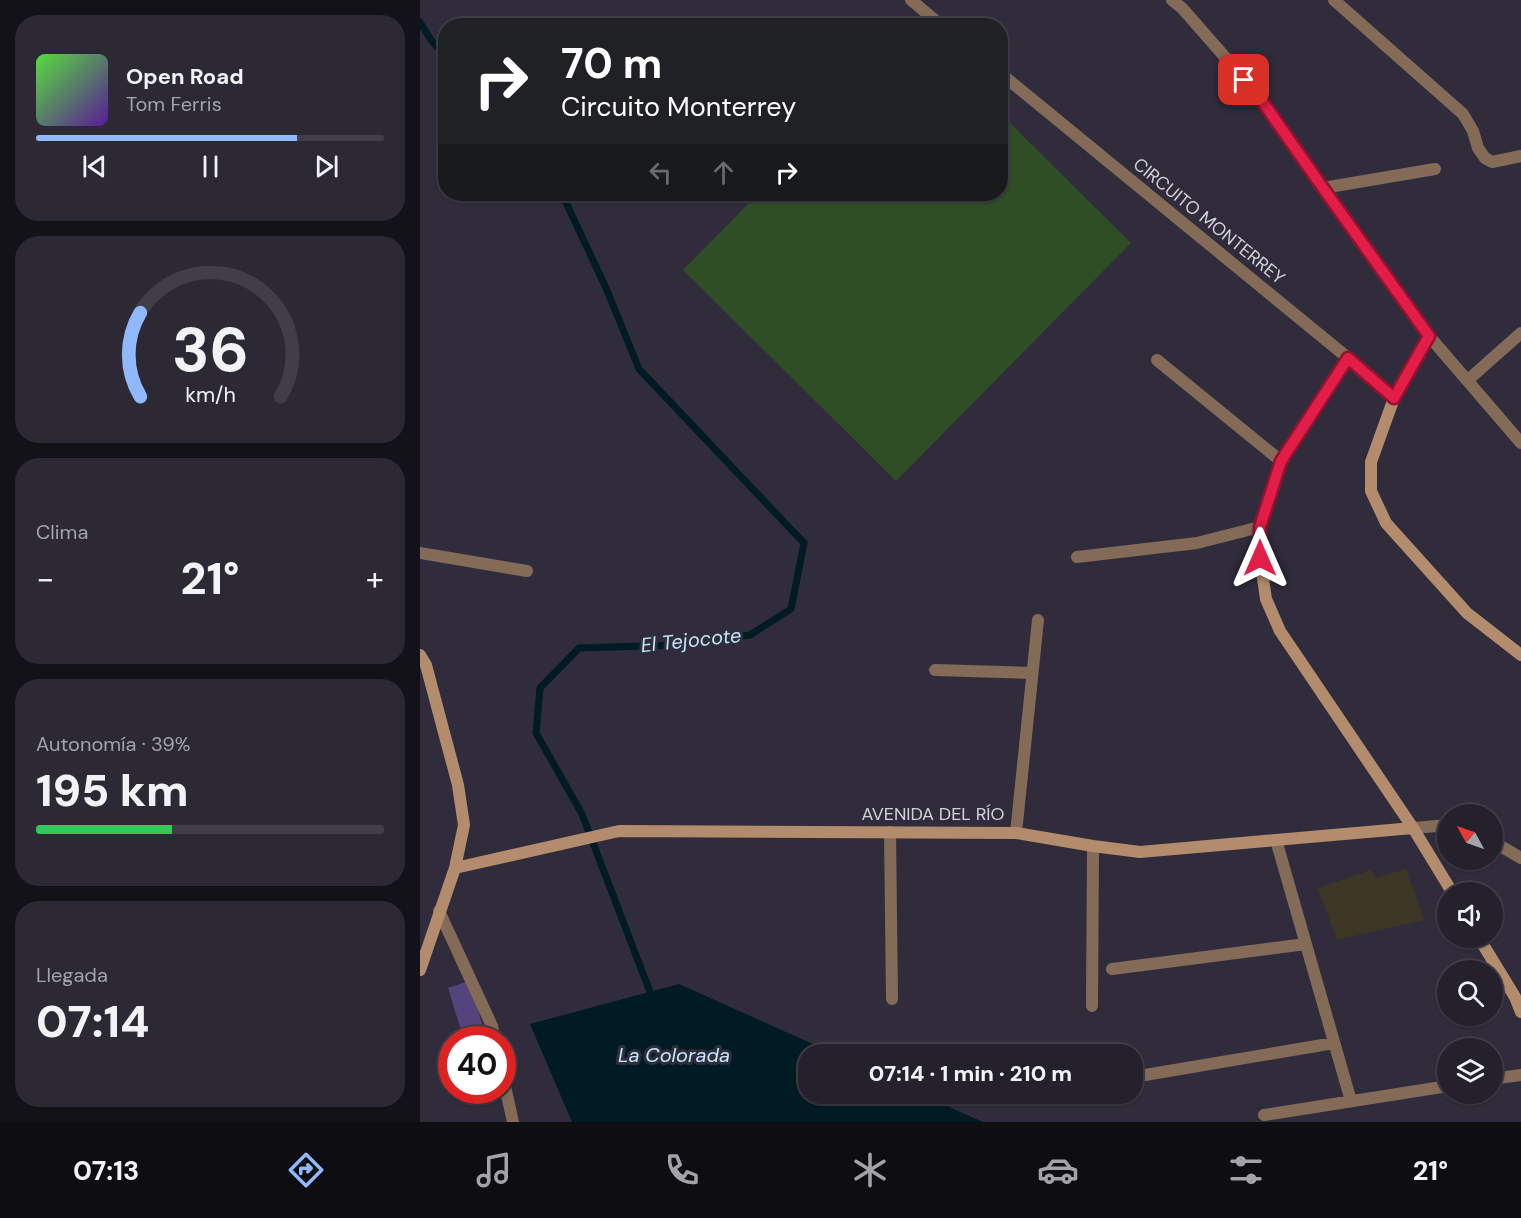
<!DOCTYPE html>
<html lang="es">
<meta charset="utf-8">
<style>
:root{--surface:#24212d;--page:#2c2935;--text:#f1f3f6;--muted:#a3a3aa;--line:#413e49;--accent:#8fb8fd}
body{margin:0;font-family:"DM Sans",sans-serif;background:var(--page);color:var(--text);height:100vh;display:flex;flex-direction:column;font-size:22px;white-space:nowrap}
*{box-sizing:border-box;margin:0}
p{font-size:20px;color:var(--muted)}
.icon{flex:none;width:33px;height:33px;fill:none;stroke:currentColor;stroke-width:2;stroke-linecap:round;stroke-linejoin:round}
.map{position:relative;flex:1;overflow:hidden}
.side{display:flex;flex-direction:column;gap:15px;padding:15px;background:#141219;width:420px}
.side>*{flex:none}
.guide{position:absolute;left:18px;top:18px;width:570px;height:183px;border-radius:24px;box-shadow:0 2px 4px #0004,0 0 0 2px var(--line);background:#202124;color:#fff;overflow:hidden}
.needle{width:39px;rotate:310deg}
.buttons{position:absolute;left:1017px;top:804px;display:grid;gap:12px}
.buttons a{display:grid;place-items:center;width:66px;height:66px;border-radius:50%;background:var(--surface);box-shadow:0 2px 4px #0004,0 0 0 2px var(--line);font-size:30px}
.speed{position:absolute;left:18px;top:1026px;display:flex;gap:12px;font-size:30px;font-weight:700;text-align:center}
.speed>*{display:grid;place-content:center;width:78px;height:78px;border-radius:50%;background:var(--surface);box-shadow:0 2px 4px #0004,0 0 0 2px var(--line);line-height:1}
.speed .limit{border:9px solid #d22;background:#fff;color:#111}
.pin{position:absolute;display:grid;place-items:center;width:51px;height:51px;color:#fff;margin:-26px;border-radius:12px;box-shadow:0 3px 9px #0006}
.me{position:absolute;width:66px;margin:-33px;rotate:0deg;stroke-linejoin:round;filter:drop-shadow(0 0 4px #0008)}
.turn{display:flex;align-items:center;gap:21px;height:126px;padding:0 24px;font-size:27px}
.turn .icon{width:78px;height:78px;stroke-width:2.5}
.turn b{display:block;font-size:42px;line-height:51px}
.lanes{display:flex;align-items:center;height:57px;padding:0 24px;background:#0003;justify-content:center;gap:30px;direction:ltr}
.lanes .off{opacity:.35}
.big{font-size:45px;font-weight:800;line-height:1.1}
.side .tile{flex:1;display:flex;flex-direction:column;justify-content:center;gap:9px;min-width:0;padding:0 21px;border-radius:24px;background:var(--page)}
.side .dial{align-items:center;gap:0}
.dial svg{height:156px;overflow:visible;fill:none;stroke:var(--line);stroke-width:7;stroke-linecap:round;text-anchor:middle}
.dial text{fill:var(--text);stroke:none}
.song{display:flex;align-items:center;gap:18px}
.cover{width:72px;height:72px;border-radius:9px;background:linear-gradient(135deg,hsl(110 70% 55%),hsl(270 70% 35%))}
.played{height:6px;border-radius:3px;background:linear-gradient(90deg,var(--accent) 75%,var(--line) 75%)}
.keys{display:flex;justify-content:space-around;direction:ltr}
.heat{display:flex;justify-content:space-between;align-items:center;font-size:33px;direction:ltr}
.charge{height:9px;border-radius:4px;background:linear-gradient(90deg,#34c759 39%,var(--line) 0)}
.trip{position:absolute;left:378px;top:1044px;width:345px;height:60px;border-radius:24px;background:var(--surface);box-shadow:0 2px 4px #0004,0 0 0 2px var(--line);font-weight:800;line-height:60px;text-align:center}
.dock{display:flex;height:96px;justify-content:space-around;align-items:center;background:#0e0d12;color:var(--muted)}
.dock .icon{width:42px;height:42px}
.dock .current{color:var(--accent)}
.dock b{font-size:27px;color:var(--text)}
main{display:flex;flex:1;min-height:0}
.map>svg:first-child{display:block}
.commercial{fill:#3e3625}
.green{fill:#2f4e26}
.water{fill:#011b25}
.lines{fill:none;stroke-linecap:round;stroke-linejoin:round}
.stream{stroke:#011b25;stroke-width:7}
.building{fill:#54437c}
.lane{stroke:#836b58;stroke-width:12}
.street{stroke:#836b58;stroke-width:12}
.secondary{stroke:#b38c6d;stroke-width:12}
.route-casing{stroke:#92132f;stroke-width:15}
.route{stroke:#e11d48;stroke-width:10}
.labels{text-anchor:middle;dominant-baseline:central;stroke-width:6;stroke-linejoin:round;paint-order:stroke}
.street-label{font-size:18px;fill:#d3d1db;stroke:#302c3c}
.water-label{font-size:20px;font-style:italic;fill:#bfe9fb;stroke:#302c3c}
</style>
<main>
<section class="side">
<div class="tile">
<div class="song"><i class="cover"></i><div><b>Open Road</b><p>Tom Ferris</p></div></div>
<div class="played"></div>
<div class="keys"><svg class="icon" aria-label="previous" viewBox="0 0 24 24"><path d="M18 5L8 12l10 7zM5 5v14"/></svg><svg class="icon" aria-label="pause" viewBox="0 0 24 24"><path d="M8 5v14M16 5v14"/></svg><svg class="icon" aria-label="next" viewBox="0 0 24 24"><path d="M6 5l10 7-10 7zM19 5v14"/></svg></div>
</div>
<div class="tile dial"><svg viewBox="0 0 100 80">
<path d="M14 69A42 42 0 1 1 86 69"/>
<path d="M14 69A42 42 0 0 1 14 26" stroke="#8fb8fd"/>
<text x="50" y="56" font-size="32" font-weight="700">36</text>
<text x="50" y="72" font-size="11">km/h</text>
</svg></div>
<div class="tile"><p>Clima</p>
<div class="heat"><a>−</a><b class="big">21°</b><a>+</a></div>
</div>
<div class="tile"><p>Autonomía · 39%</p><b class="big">195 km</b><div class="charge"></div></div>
<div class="tile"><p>Llegada</p><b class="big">07:14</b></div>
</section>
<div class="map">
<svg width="1101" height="1122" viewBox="0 0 1101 1122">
<rect width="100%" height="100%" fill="#302c3c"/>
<path class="commercial" d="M 986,869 L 1004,920 L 917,940 L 898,888 L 951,870 L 955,878 Z"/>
<path class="green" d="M 581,114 L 711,243 L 476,481 L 263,270 L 338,194 L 580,194 Z"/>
<path class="water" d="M 259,984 L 415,1054 L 388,1054 L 388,1094 L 500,1094 L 563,1122 L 152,1122 L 110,1024 Z"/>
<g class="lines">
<path class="stream" d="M 0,22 L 11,40 L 26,57
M 142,194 L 186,288 L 219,369 L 384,543 L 371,609 L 330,635 L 257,645 L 159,648 L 120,688 L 116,733 L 162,814 L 230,992"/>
</g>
<path class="building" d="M 49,981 L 67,1040 L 44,1040 L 28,988 Z"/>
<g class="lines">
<path class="lane" d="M 657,557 L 777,543 L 840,527
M 515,670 L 612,673
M 596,833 L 618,620"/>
<path class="street" d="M 491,0 L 522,26
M 752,0 L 762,8 L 840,97 L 903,188 L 1009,336 L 1101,443
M 914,0 L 1043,114 L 1053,131 L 1058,148 L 1065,158 L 1072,162 L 1101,156
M 580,73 L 928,358
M 903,188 L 1015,169
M 737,360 L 861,461
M 1048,380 L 1101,333
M 974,398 L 1009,336
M 0,553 L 107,571
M 993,828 L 1028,825
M 470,832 L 472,999
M 856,840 L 931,1101
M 1072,841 L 1101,858
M 19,911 L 72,1026 L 75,1040
M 692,969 L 886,944
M 672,1006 L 673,846
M 82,1073 L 93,1122
M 725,1075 L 914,1043
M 1072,1079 L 1101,1075
M 844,1115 L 1028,1086"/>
<path class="secondary" d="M 0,655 L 6,665 L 38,785 L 44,825 L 35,868 L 0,970
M 35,868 L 199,831 L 596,833 L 673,846 L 720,852 L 993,828
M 1032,892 L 993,828 L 860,631 L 846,599 L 840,558 L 840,527 L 861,461 L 928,358 L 974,398 L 951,462 L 951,491 L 966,523 L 1047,613 L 1101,655
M 1059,938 L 1095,997 L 1101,1012"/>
</g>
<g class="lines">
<g class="route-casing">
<path id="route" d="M 824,80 L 840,98 L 903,188 L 1009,336 L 974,398 L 928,358 L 861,461 L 840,527 L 840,558"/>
</g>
<use href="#route" class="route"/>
</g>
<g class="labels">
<g class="street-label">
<text transform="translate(789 221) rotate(39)">CIRCUITO MONTERREY</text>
<text x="513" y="814">AVENIDA DEL RÍO</text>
</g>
<g class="water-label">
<text transform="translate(271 640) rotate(-6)">El Tejocote</text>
<text x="254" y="1055">La Colorada</text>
</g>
</g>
</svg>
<div class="buttons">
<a><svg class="needle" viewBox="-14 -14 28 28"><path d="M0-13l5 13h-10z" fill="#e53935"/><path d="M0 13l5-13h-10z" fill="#a3a3aa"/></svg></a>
<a><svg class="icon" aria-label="sound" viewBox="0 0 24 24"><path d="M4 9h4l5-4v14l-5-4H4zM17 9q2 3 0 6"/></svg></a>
<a><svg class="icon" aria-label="search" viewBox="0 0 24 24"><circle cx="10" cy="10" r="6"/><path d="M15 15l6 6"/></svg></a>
<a><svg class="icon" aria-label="layers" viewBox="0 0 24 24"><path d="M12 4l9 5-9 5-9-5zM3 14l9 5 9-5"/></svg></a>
</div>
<div class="speed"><div class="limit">40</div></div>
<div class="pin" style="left:824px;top:80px;background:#d93025"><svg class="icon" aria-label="arrive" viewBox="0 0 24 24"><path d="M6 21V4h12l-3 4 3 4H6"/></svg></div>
<svg class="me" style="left:840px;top:558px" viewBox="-20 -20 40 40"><path d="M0-17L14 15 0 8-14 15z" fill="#e11d48" stroke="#fff" stroke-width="4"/></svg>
<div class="trip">07:14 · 1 min · 210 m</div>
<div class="guide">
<div class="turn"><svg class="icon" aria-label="right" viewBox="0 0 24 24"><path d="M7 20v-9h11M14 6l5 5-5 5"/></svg><div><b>70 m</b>Circuito Monterrey</div></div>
<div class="lanes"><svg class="icon off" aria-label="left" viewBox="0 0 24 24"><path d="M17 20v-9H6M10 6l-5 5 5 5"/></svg><svg class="icon off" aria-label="ahead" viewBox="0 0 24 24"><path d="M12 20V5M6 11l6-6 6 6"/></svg><svg class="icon" aria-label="right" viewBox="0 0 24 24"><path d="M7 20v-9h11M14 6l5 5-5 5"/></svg></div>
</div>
</div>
</main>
<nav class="dock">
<b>07:13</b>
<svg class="icon current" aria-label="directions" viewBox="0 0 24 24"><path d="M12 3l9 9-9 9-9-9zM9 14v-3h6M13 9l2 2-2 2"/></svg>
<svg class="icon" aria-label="music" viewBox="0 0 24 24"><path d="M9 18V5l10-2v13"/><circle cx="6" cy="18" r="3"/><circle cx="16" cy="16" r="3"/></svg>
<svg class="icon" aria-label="phone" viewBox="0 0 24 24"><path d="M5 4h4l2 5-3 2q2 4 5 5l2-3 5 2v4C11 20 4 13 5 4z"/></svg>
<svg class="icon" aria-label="climate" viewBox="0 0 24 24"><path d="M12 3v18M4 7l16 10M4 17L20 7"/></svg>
<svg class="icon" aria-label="car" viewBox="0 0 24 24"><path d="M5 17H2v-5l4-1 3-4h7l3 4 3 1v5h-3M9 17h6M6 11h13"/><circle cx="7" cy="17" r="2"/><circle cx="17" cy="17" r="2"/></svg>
<svg class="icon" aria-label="filters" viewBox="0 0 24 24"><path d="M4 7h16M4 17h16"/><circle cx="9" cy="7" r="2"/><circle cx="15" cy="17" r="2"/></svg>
<b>21°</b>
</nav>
